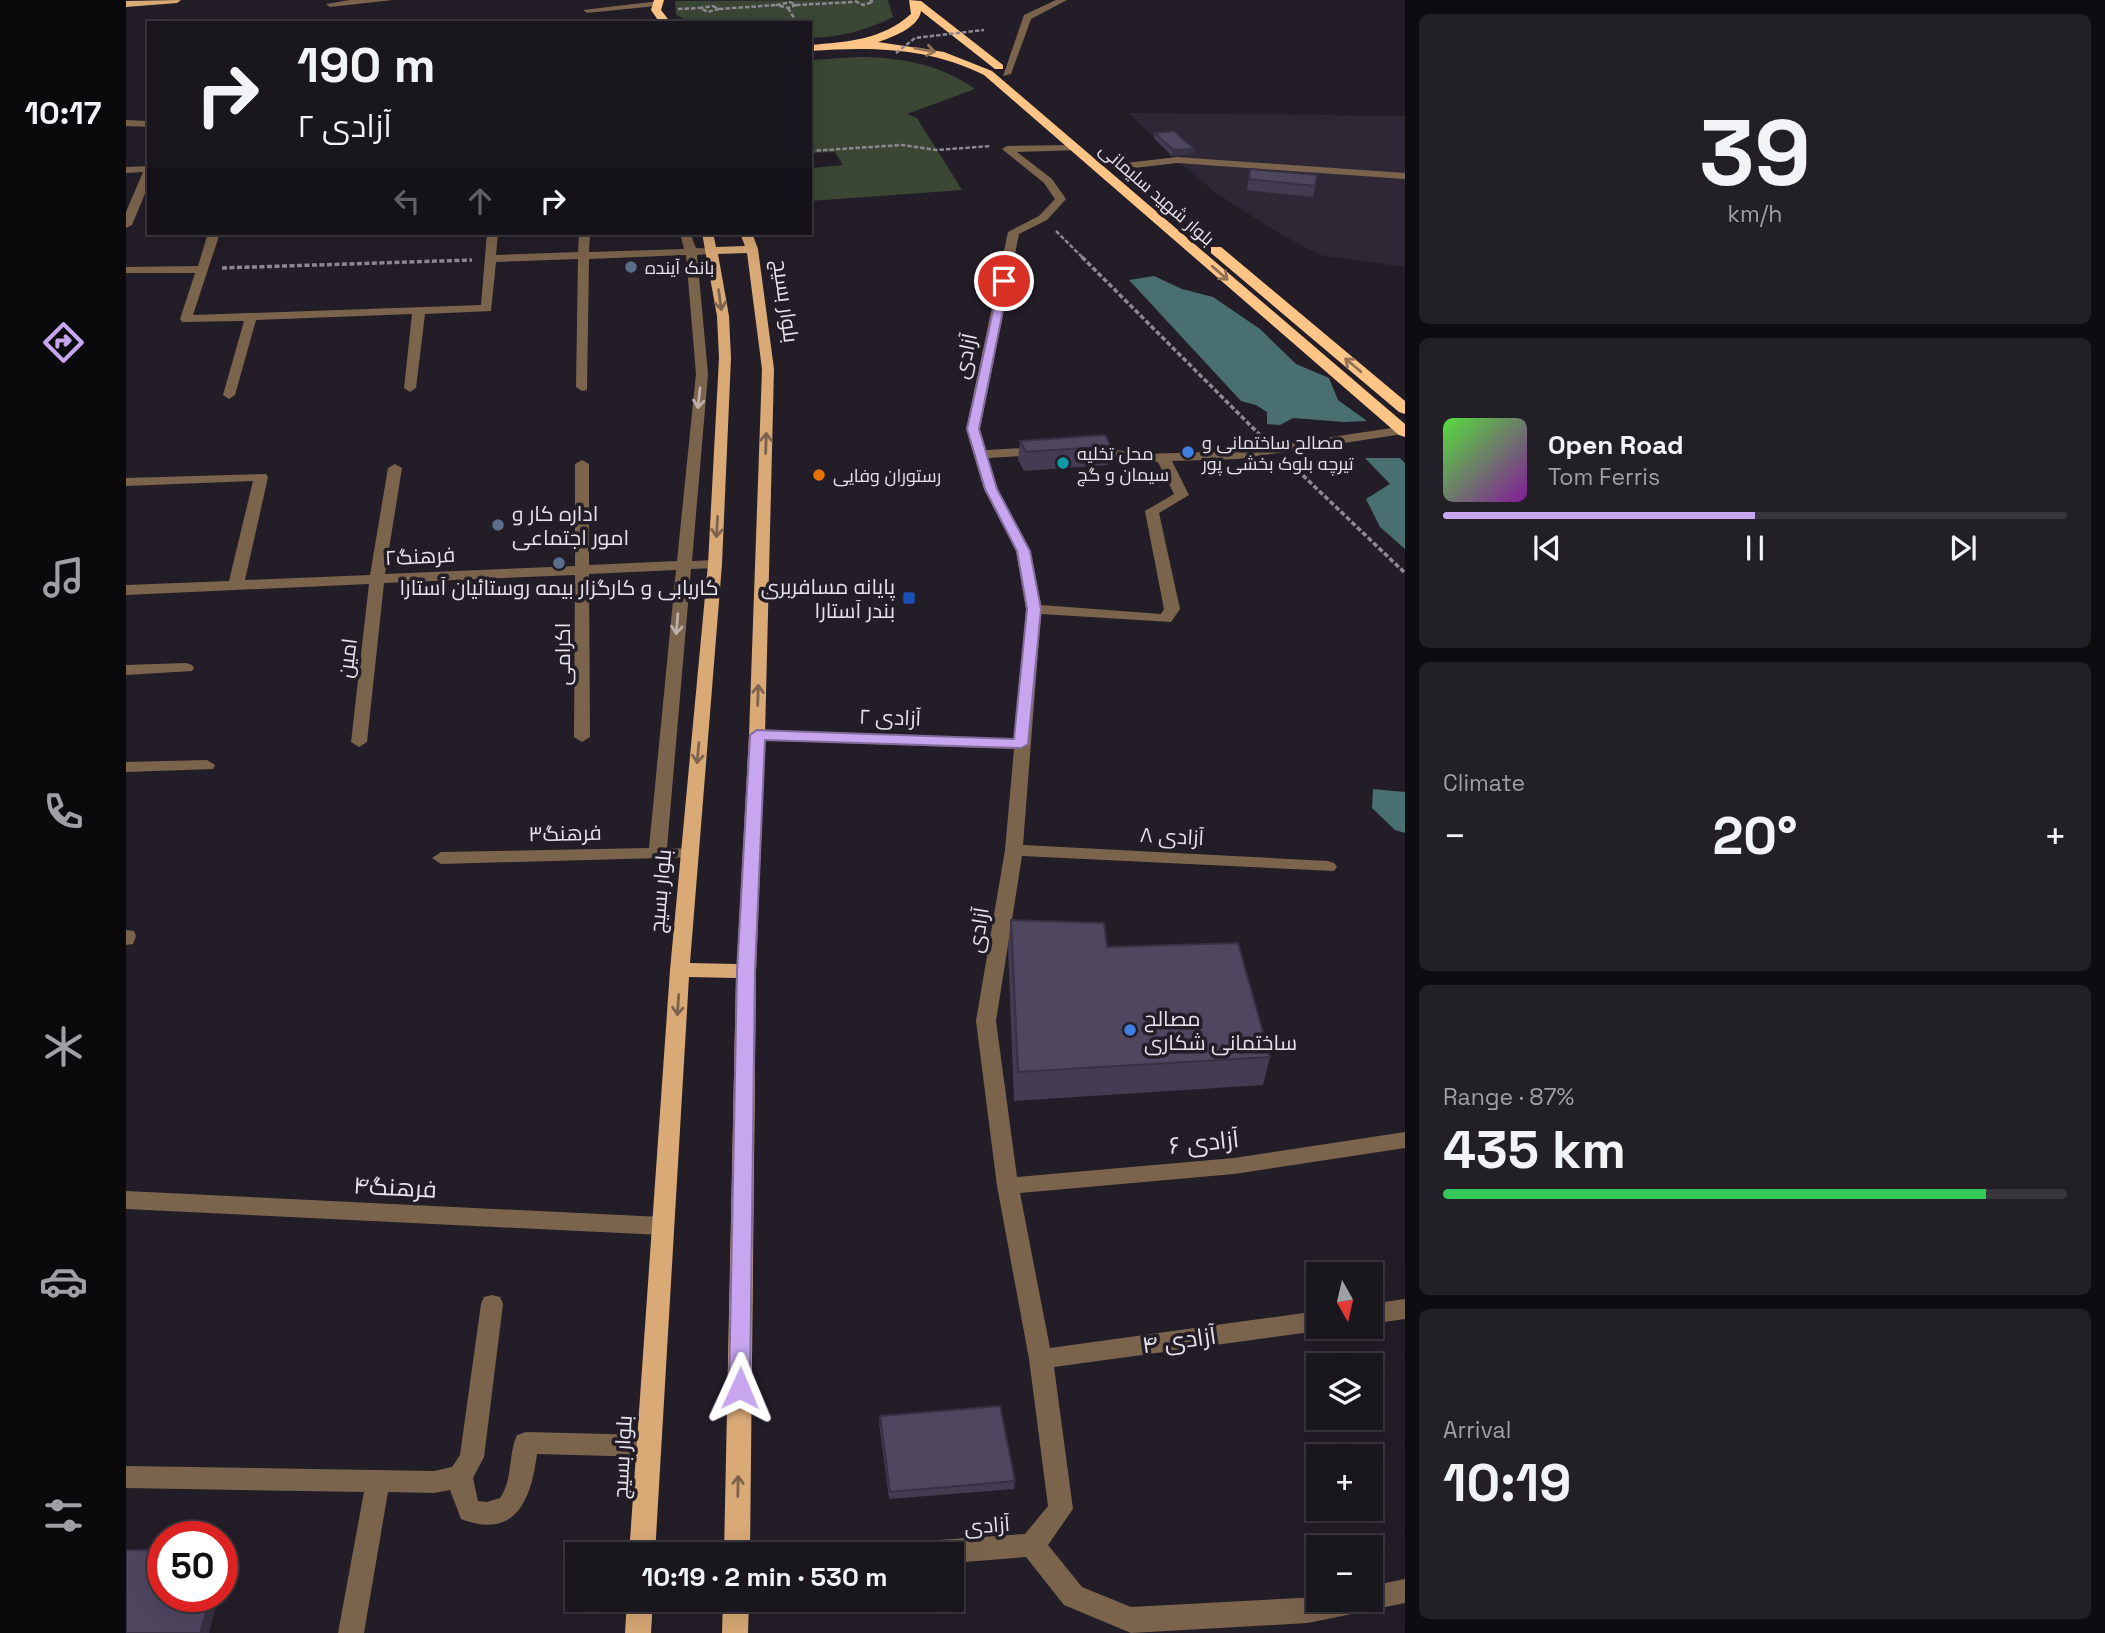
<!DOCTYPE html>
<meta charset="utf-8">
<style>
:root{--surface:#1a161e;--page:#231f27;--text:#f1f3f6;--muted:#9f9fa4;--line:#38353c;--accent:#c8a6ef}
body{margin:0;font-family:"Space Grotesk",Cairo,sans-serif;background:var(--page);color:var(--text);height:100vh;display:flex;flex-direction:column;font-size:26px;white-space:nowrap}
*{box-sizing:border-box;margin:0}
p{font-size:23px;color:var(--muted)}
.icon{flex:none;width:38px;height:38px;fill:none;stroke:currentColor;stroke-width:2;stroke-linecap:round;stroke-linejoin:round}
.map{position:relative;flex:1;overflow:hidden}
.sheet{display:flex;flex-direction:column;gap:14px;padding:14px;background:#0e0c10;width:700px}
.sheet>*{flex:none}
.hud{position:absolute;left:21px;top:21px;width:665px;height:214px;border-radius:0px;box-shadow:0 7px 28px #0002,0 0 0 2px var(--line);background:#1a161e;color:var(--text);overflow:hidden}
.needle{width:46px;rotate:172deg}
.tools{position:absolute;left:1180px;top:1262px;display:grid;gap:14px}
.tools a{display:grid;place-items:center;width:77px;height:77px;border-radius:0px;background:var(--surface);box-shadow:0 7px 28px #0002,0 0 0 2px var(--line);font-size:35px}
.speed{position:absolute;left:21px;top:1521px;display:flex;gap:14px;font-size:35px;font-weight:700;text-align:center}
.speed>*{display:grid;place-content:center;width:91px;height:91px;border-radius:50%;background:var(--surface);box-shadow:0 7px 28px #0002,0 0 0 2px var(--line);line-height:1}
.speed .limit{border:10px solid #d22;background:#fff;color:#111}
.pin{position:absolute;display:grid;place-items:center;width:60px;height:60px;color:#fff;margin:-30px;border:4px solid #fff;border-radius:50%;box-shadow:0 2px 7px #0007}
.me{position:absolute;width:77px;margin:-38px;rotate:1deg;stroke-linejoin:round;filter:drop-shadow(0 0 5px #0008)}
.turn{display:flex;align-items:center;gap:24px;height:147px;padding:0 35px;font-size:32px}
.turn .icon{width:91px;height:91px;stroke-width:2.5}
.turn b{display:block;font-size:49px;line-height:60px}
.lanes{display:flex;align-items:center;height:66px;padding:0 35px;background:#0003;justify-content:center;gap:35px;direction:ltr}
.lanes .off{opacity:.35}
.big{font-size:52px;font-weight:700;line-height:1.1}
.sheet .tile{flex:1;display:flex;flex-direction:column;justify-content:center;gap:10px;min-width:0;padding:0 24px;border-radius:10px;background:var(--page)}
.sheet .dial{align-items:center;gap:0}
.dial b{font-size:91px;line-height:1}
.song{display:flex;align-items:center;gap:21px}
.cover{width:84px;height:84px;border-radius:10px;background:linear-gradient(135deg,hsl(110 70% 55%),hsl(290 70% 35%))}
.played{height:7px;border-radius:4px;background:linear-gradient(90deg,var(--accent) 50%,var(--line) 50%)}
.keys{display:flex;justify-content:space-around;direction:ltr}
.heat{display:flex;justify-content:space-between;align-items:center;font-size:38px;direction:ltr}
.charge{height:10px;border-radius:5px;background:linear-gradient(90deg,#34c759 87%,var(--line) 0)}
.trip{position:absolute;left:439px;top:1542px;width:399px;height:70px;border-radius:0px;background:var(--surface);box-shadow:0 7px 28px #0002,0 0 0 2px var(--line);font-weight:700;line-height:70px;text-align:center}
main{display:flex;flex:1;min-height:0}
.dock{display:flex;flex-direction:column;width:126px;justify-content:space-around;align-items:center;background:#0a090c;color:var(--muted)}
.dock .icon{width:49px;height:49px}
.dock .current{color:var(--accent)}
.dock b{font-size:32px;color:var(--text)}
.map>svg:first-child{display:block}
.industrial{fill:#302736}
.green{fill:#394734}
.water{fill:#496f70}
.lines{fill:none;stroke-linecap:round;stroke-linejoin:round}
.path-far1{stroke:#8d8892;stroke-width:2.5;stroke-dasharray:4.5 2;stroke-linecap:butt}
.path{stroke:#8d8892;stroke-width:3.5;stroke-dasharray:5 2.5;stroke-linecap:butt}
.minor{fill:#7b644c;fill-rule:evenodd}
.major{fill:#d9a976;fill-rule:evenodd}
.highway{fill:#fec586;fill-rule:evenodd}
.path-bridge{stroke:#8d8892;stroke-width:2.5;stroke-dasharray:4.5 2;stroke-linecap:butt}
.wall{fill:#443c53}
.shaded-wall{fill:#373143}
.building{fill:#4f4660;stroke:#373143;stroke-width:2}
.oneway{stroke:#907157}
.oneway2{stroke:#7e634f}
.oneway3{stroke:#bcb0ab}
.route{fill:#c8a6ef;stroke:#826c9b;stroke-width:2}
.service-dot{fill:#5c6f8a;stroke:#231d28;stroke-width:2.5}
.shop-dot{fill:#3f7fe0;stroke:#231d28;stroke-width:2.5}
.culture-dot{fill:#0f9aa8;stroke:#231d28;stroke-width:2.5}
.food-dot{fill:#e8710a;stroke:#231d28;stroke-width:2.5}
.transit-dot{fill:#1a4fb4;stroke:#231d28;stroke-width:2.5}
.labels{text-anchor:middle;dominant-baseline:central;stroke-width:7;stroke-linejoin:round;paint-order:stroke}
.far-street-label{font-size:18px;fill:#e7e3eb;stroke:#231d28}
.far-poi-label{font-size:18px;fill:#e7e3eb;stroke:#231d28;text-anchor:start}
.street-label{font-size:21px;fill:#e7e3eb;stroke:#231d28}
.poi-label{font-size:21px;fill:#e7e3eb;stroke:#231d28;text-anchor:start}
.near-street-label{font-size:24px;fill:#e7e3eb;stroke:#231d28}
</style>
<main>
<nav class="dock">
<b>10:17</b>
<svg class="icon current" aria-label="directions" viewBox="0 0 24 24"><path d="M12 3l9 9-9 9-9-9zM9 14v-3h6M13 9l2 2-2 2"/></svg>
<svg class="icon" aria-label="music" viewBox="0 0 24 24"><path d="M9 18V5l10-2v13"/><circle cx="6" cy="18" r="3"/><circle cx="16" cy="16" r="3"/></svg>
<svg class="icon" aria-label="phone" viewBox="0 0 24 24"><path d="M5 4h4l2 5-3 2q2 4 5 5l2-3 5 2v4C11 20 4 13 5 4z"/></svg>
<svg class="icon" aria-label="climate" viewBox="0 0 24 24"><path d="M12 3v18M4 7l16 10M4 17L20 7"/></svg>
<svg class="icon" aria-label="car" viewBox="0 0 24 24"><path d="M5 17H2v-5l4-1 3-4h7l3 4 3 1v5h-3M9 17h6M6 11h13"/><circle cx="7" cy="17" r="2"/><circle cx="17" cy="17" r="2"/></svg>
<svg class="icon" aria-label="filters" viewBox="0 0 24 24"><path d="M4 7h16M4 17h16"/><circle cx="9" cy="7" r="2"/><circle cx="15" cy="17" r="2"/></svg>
</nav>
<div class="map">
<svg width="1279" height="1633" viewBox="0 0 1279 1633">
<rect width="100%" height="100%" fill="#231d28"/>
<path class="industrial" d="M 1003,113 L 1279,116 L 1279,267 L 1194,255 L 1149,231 L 1090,193 L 1051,160 Z"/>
<path class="green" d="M 762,0 L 767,17 C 739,31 715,37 684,38 L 684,23 L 566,23 L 550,15 L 549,1 Z
M 731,57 C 774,57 814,64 849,89 L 781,114 L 791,118 L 836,190 L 684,201 L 684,168 L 717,165 L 709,152 L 684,153 L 684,60 Z"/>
<path class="water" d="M 1028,276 L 1056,289 L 1087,297 L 1134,329 L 1170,364 L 1203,378 L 1212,400 L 1241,421 L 1218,422 L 1167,418 L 1154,425 L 1141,424 L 1141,412 L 1130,405 L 1115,401 L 1003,280 Z
M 1239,458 L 1274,458 L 1279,463 L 1279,549 L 1254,527 L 1240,499 L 1264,484 Z
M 1247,789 L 1279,792 L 1279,833 L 1269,830 L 1246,808 Z"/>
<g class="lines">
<path class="path-far1" d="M 729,1 L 737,5 L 747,2 L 744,0
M 664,2 L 670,5 L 662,8 L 651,5 Z
M 670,5 L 728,2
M 587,6 L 593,9 L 582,12 L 574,8 Z
M 662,8 L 671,23
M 552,9 L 574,8
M 593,9 L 651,5
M 684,151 L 776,145 L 811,150 L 865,146
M 930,231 L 958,259"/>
<path class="path" d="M 956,257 L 1134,435
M 96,268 L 346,260
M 1166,465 L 1279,573"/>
<path class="minor" d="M 224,0 L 267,0 L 204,7 L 200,4 Z
M 930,0 L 941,0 L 905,19 L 885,74 L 877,76 L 898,15 Z
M 533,1 L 530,6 L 461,13 L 457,10 Z
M 0,120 L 23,121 L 23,127 L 0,126 Z
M 950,145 L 955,148 L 954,150 L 891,152 L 926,179 L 940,199 L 921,220 L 893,234 L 854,429 L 860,450 L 916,447 L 923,451 L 916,455 L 862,458 L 872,489 L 904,551 L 915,605 L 1035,614 L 1038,609 L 1019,511 L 1048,494 L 1032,462 L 1018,462 L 961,452 L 956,451 L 956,445 L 1018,454 L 1112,451 L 1279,426 L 1277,434 L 1112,459 L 1046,461 L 1063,495 L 1033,513 L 1054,609 L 1045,622 L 915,614 L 897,845 L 1202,861 L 1208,863 L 1211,867 L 1208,871 L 896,856 L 870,1021 L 891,1177 L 1108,1158 L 1279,1132 L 1279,1148 L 1108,1174 L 894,1193 L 924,1348 L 1192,1311 L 1192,1326 L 1201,1326 L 1192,1331 L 928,1367 L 947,1509 L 922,1545 L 956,1587 L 1005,1607 L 1192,1597 L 1192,1600 L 1244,1600 L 1244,1586 L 1279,1579 L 1279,1603 L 1182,1623 L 1005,1633 L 938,1605 L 900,1557 L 826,1563 L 826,1554 L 770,1554 L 774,1546 L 783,1542 L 899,1534 L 922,1506 L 903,1359 L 871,1186 L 850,1021 L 879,850 L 888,749 L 631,740 L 623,735 L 631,730 L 889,739 L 900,609 L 890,551 L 858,489 L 840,429 L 882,232 L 913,216 L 929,199 L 918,183 L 876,149 L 881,146 Z
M 1051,157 L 1279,173 L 1279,179 L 1051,163 L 991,170 L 986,167 L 991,164 Z
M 23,166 L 23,184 L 6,225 L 0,228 L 0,212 L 17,172 L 0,173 L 0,167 Z
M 82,233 L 94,233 L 67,315 L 355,305 L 361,233 L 372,233 L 370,255 L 452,252 L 453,233 L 464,233 L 463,252 L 558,249 L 554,233 L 564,233 L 570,248 L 592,249 L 592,253 L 571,255 L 582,374 L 566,561 L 589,560 L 596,564 L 589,568 L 565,569 L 541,848 L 570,849 L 573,853 L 570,857 L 315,864 L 306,858 L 315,852 L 523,848 L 550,570 L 463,574 L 464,737 L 456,742 L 448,737 L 449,575 L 258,583 L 241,742 L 233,747 L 225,742 L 243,584 L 0,595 L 0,585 L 103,581 L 127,481 L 0,486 L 0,478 L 140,474 L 142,477 L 119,580 L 244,575 L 262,468 L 269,464 L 276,468 L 259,574 L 449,566 L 449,464 L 456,460 L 463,464 L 463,565 L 551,561 L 570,374 L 560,255 L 463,259 L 461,390 L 456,391 L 450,387 L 452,259 L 370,262 L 365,311 L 299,314 L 290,388 L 284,392 L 278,388 L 286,314 L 130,320 L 109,395 L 103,399 L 97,395 L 118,321 L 56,322 L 54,319 L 69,273 L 0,273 L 0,267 L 72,266 Z
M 60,663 L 66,665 L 68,668 L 66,671 L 0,675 L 0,665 Z
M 81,760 L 89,765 L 87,769 L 0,772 L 0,762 Z
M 0,930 L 8,931 L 10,936 L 7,944 L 0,945 Z
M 0,1191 L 536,1217 L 544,1220 L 547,1226 L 544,1232 L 536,1235 L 0,1209 Z
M 366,1295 L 374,1297 L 377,1304 L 358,1457 L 347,1478 L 352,1501 L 361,1502 L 374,1498 C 387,1479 382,1455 391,1435 L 400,1432 L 523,1435 L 532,1438 L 535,1446 L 532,1454 L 523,1457 L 411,1454 C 405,1500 390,1540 335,1519 L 324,1490 L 308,1493 L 262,1492 L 238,1633 L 212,1633 L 238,1492 L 0,1488 L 0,1466 L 308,1471 L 326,1467 L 334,1455 L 355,1304 L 358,1297 Z
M 1279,1299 L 1279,1319 L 1244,1324 L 1244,1304 Z"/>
<path class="major" d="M 55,0 L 51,3 L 0,7 L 0,1 Z
M 576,233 L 587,233 L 590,247 L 619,246 L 614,233 L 626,233 L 632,249 L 648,369 L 639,735 L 630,971 L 624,1554 L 598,1554 L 610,978 L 563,977 L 529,1554 L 503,1554 L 544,970 L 582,564 L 593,358 L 591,316 ZM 621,253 L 636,369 L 623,735 L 611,964 L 564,963 L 596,564 L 605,358 L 603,316 L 592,254 Z
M 501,1600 L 527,1600 L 525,1633 L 499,1633 Z
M 597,1600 L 623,1600 L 622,1633 L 596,1633 Z"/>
<path class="highway" d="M 528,0 L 538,0 L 535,10 L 545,23 L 534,23 L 525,10 Z
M 783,0 L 795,1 L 877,65 L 877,69 L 869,69 L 795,11 C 793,27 767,37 752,42 L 818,52 L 866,71 L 1279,424 L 1279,437 L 1273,435 L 858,75 C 801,47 746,47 684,51 L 684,45 C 721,42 756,40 785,14 Z
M 1085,247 L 1095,247 L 1279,401 L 1279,414 L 1273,412 L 1085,253 Z"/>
<path class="path-bridge" d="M 770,53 L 789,38 L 858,30"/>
</g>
<path class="wall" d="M 1029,133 L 1068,149 L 1067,154 L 1046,156 L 1028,138 Z
M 1124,169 L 1191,175 L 1187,197 L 1121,190 Z
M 894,441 L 985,446 L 982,465 L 898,471 L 892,460 Z
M 885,920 L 981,947 L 1144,1057 L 1137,1085 L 888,1101 L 882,948 Z
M 754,1416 L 889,1481 L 888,1489 L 763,1499 L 753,1423 Z"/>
<path class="shaded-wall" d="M 1068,149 L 1067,154 L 1046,156 L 1047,150 Z
M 97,1550 L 102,1564 L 96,1585 L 96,1553 Z
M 85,1596 L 93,1596 L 83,1633 L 74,1633 Z"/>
<path class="building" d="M 1048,131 L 1068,149 L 1047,150 L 1029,133 Z
M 1124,169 L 1191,175 L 1189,186 L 1123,179 Z
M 979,435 L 985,446 L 900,452 L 894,441 Z
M 885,920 L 978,923 L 981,947 L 1112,943 L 1144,1057 L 892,1072 Z
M 874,1406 L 889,1481 L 764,1492 L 754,1416 Z
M 0,1550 L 37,1550 L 37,1596 L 85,1596 L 74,1633 L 0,1633 Z"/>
<defs><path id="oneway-shaft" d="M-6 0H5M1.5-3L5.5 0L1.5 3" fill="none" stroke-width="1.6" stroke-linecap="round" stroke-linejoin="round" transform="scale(1.75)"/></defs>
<g class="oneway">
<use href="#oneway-shaft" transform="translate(799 50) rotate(10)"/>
<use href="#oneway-shaft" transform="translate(1094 273) rotate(41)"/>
<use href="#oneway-shaft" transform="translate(1227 365) rotate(-140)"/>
</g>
<g class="oneway2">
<use href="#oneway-shaft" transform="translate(594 300) rotate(82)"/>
<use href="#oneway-shaft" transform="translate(640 443) rotate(-88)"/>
<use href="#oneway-shaft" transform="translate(591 527) rotate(93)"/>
<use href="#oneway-shaft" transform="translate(632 695) rotate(-88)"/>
<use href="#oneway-shaft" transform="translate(572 753) rotate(95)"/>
<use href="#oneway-shaft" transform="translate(552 1005) rotate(94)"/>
<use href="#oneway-shaft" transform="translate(612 1486) rotate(-89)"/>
</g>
<g class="oneway3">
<use href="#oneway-shaft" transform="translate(573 398) rotate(96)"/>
<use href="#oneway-shaft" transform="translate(551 624) rotate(95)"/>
</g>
<path class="route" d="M 874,279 L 883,281 L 853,429 L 871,489 L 904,551 L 915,609 L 902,744 L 895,748 L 639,740 L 629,971 L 624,1388 L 621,1394 L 614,1397 L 606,1394 L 603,1388 L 611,971 L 624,735 L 631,730 L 888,739 L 901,609 L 891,551 L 859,489 L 841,429 Z"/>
<g class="service-dot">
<circle cx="505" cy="267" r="7"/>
<circle cx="372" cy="525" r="7"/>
<circle cx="433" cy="563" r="7"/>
</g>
<g class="shop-dot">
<circle cx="1062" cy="452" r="7"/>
<circle cx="1004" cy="1030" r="7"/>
</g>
<circle class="culture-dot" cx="937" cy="463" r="7"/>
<circle class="food-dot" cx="693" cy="475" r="7"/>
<rect class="transit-dot" x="776" y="591" width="14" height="14" rx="3.5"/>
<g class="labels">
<g class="far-street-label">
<text transform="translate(1031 194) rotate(41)">بلوار شهید سلیمانی</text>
</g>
<g class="far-poi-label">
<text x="519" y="267">بانک آینده</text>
<text x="1076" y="442">مصالح ساختمانی و<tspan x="1076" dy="21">تیرچه بلوک بخشی پور</tspan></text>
<text x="951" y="453">محل تخلیه<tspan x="951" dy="21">سیمان و گچ</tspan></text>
<text x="707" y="475">رستوران وفایی</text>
</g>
<g class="street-label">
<text transform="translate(660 301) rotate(82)">بلوار بسیج</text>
<text transform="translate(839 356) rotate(-78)">آزادی</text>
<text transform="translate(294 556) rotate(-3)">فرهنگ۲</text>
<text transform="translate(436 654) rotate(-90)">اکرامی</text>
<text transform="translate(221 658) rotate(-83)">امین</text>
<text transform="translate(764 717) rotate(2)">آزادی ۲</text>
<text transform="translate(439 833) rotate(-1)">فرهنگ۳</text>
<text transform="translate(1046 836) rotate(3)">آزادی ۸</text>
<text transform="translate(534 891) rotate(-85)">بلوار بسیج</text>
<text transform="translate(852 930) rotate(-81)">آزادی</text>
<text transform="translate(496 1457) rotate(-87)">بلوار بسیج</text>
<text transform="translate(861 1525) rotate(-4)">آزادی</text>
</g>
<g class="poi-label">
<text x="386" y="513">اداره کار و<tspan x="386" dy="24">امور اجتماعی</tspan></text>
<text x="769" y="586" text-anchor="end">پایانه مسافربری<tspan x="769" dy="24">بندر آستارا</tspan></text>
<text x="433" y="587" text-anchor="middle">کاریابی و کارگزار بیمه روستائیان آستارا</text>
<text x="1018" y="1018">مصالح<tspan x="1018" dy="24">ساختمانی شکاری</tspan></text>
</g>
<g class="near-street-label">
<text transform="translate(1078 1142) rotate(-6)">آزادی ۶</text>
<text transform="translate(269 1187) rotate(3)">فرهنگ۴</text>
<text transform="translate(1053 1340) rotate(-8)">آزادی ۴</text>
</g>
</g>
</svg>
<div class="tools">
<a><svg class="needle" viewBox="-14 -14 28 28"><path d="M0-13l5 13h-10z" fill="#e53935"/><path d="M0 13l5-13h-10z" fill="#9f9fa4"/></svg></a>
<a><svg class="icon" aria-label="layers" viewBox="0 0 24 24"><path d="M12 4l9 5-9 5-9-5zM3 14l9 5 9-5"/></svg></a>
<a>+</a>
<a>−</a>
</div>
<div class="speed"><div class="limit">50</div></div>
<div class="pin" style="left:878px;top:281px;background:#d93025"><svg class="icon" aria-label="arrive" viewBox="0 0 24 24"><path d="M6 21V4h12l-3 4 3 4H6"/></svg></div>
<svg class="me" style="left:614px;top:1388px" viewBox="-20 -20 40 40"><path d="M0-17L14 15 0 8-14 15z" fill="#c8a6ef" stroke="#fff" stroke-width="4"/></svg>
<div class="trip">10:19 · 2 min · 530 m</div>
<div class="hud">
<div class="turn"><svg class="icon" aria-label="right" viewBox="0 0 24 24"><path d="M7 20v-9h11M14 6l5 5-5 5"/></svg><div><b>190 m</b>آزادی ۲</div></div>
<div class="lanes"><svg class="icon off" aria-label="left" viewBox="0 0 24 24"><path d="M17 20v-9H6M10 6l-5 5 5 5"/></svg><svg class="icon off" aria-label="ahead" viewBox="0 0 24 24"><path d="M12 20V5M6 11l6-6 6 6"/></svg><svg class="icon" aria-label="right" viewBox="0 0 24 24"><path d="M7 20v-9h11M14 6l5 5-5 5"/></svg></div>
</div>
</div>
<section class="sheet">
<div class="tile dial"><b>39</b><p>km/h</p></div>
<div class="tile">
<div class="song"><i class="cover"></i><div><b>Open Road</b><p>Tom Ferris</p></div></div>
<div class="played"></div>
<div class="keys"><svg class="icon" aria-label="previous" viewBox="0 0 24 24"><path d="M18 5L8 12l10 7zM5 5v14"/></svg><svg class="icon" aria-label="pause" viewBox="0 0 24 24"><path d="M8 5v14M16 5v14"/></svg><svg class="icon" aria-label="next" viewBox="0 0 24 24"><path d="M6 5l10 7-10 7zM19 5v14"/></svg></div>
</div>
<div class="tile"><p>Climate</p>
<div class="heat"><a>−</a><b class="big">20°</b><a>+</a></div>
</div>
<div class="tile"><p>Range · 87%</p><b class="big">435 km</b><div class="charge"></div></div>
<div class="tile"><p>Arrival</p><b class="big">10:19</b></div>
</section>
</main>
